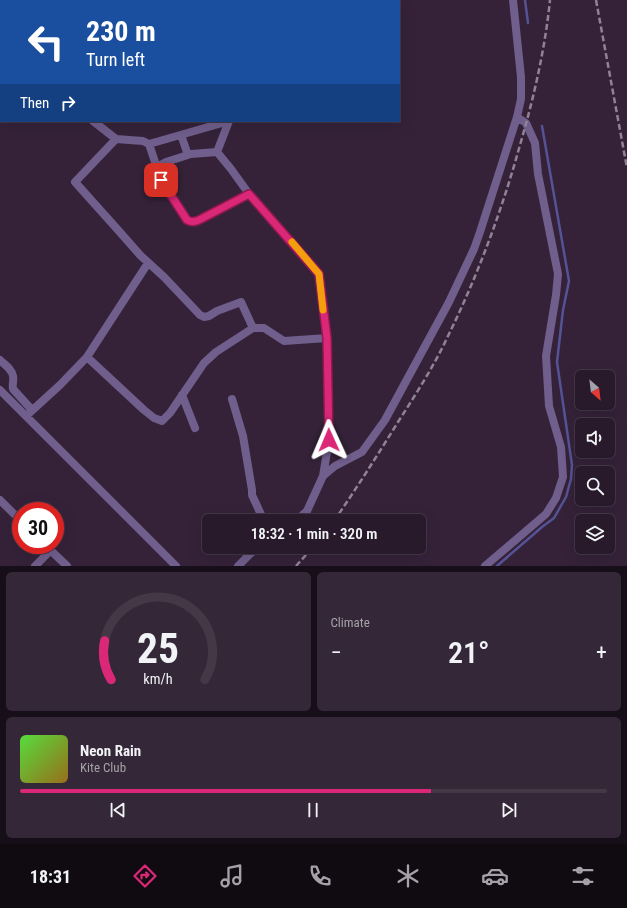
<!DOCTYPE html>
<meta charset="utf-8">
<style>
:root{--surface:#281a2b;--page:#342737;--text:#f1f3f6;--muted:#a5a1a9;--line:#443847;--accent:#db2777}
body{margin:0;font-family:"Roboto Condensed",sans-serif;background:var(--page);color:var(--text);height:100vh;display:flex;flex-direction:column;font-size:15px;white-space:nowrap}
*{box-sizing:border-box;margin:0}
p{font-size:13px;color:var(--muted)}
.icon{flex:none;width:22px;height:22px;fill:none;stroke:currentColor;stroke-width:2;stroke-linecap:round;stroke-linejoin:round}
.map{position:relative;height:566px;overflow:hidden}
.details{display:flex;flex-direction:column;gap:6px;padding:6px;background:#160e18;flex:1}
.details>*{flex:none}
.hud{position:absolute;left:0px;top:0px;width:400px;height:122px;box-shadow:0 4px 16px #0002,0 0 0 1px var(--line);background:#1a4fa0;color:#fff;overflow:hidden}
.needle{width:26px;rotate:152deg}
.tools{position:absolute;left:575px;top:370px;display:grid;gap:8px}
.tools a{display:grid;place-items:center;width:40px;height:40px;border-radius:6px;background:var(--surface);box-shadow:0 4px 16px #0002,0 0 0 1px var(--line);font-size:20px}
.speed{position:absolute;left:12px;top:502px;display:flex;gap:8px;font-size:20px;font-weight:700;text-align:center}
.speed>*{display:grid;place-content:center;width:52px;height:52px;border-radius:50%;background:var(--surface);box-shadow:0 4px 16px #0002,0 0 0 1px var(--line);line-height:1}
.speed .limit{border:6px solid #d22;background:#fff;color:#111}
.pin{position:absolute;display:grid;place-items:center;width:34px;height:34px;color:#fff;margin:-17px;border-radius:8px;box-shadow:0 2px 6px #0006}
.me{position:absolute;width:44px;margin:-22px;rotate:359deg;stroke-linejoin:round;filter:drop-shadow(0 0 3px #0008)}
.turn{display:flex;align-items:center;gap:14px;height:84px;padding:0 20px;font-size:18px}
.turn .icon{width:52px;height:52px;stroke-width:2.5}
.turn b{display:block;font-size:28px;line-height:34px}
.then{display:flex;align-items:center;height:38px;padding:0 20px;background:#0003;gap:8px;font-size:15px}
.big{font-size:30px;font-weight:600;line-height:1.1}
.details .widget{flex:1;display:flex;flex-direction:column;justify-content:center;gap:6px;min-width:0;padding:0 14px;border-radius:6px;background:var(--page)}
.details .dial{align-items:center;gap:0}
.dial svg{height:104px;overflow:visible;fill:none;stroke:var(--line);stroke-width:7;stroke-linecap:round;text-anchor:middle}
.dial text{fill:var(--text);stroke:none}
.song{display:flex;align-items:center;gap:12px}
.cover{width:48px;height:48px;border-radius:6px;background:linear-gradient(135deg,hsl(110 70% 55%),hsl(40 70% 35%))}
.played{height:4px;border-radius:2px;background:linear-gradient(90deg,var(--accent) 70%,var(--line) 70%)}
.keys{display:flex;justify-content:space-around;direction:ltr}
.heat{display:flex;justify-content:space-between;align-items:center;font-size:22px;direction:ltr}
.details .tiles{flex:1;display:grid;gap:6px;grid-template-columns:1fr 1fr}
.widget:last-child{grid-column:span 2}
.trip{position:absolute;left:202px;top:514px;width:224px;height:40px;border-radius:6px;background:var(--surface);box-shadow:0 4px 16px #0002,0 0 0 1px var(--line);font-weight:600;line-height:40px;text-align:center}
.menu{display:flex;height:64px;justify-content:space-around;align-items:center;background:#100a11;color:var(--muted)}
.menu .icon{width:28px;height:28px}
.menu .current{color:var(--accent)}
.menu b{font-size:18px;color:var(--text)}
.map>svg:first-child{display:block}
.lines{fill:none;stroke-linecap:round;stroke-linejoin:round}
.stream{stroke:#545395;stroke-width:2.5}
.minor{stroke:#705e8c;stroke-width:8}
.rail{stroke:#928295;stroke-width:2.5;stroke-dasharray:6 3;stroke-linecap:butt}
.route-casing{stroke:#8e194d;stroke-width:10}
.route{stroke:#db2777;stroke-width:7}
.slow{stroke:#f59e0b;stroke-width:7}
</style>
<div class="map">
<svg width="627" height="566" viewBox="0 0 627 566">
<rect width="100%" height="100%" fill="#352239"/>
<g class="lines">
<path class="stream" d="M 525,0 L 528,23
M 497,566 L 542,527 L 554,518 L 566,497 L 571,479 L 572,465 L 557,362 L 563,310 L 569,281 L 542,126"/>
<path class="minor" d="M 165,0 L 165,1
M 219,0 L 220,1
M 324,0 L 326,1
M 61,1 L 62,0
M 283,1 L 284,0
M 357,1 L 357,0
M 0,45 L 1,45
M 0,52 L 1,53
M 93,121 L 116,139 L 143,141 L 149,144 L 229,121
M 229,121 L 217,152 L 231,169 L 249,194 L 319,274 L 327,338 L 329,440 L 323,476 L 307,511 L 296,521
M 181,135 L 188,155
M 116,139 L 75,182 L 118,230 L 140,255 L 164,277 L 200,315 L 204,317 L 209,316 L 217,311 L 241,302 L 253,328 L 264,328 L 284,341 L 327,338
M 149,144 L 161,180 L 187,219 C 193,223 195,222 201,219 L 249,194
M 157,167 L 166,162 L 191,154 L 217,152
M 87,357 L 144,410 L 154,418 L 162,421 L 170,413 L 204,363 L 216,352 L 253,328
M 0,360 C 5,365 12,369 13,376 C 14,380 12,384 13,389 L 32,410
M 0,390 L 176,566
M 182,395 L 195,428
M 232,399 L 243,436 L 252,490 L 252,495 L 264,521
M 26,416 L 60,385 L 87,357 L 148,263
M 323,476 L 335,466 L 362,452 L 385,420 L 449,302 L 474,249 L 480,232 L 517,117
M 0,500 L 21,521
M 45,545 L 67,566
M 35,566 L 51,550
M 238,566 L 251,553 L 260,547
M 485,566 L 546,514 L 556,498 L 563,477 L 561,447 L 549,406 L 546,356 L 556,295 L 558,274 L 538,174 L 535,143 L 526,123 L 517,117 L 521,99 L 521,77 L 513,0"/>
<path class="rail" d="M 596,0 L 627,168
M 334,521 C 356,489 377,456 398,422 C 416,394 434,366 448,336 C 478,275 502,210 520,145 C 534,97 545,49 550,0
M 296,566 L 313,547"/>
</g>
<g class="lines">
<g class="route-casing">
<path id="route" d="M 161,180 L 187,220 C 192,223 196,222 201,219 L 249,194 L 319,274 L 327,338 L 329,440"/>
</g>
<use href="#route" class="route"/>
<path class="slow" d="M 292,242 L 319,274 L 323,310"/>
</g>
</svg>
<div class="tools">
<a><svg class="needle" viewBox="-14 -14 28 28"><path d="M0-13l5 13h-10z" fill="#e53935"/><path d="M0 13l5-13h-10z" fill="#a5a1a9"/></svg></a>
<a><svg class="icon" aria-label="sound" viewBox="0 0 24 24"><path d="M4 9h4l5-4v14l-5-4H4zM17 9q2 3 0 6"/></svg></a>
<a><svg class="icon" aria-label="search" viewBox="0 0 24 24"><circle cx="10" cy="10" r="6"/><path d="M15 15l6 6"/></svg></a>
<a><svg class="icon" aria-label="layers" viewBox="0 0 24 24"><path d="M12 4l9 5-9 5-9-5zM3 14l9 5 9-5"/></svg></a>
</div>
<div class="speed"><div class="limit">30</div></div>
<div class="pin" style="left:161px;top:180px;background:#d93025"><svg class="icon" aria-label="arrive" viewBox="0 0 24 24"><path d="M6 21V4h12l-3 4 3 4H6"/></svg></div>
<svg class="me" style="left:329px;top:440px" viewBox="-20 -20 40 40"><path d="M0-17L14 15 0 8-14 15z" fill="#db2777" stroke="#fff" stroke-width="4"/></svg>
<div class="trip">18:32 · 1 min · 320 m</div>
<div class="hud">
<div class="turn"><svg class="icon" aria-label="left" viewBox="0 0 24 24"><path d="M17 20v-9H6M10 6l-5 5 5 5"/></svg><div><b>230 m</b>Turn left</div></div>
<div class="then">Then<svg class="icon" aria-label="right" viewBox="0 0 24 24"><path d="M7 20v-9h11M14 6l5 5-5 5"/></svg></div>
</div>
</div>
<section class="details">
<div class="tiles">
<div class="widget dial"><svg viewBox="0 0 100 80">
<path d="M14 69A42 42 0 1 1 86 69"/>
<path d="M14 69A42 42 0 0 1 9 39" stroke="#db2777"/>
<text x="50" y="56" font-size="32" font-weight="700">25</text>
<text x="50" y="72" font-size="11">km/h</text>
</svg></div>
<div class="widget"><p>Climate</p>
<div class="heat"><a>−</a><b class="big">21°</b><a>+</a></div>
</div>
<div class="widget">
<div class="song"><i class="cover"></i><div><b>Neon Rain</b><p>Kite Club</p></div></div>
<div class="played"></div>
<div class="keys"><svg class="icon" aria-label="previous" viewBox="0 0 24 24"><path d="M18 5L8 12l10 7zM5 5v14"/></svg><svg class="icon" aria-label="pause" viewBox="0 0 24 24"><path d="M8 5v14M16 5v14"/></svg><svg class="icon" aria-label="next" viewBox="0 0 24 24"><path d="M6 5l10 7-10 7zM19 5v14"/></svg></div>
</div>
</div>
</section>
<nav class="menu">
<b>18:31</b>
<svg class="icon current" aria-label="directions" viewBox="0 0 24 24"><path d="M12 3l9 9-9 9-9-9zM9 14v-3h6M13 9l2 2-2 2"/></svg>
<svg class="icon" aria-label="music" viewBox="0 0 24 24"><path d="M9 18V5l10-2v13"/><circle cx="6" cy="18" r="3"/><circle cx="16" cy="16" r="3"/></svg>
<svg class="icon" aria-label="phone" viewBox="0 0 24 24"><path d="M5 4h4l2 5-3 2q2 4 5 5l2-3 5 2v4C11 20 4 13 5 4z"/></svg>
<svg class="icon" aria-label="climate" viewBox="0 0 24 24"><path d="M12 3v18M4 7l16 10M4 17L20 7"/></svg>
<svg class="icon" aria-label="car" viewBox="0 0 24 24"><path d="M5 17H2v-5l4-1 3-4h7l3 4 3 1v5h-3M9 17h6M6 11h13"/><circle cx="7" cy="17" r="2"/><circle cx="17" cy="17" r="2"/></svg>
<svg class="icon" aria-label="filters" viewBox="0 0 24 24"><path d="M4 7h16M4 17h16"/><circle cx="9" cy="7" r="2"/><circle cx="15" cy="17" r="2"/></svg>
</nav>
